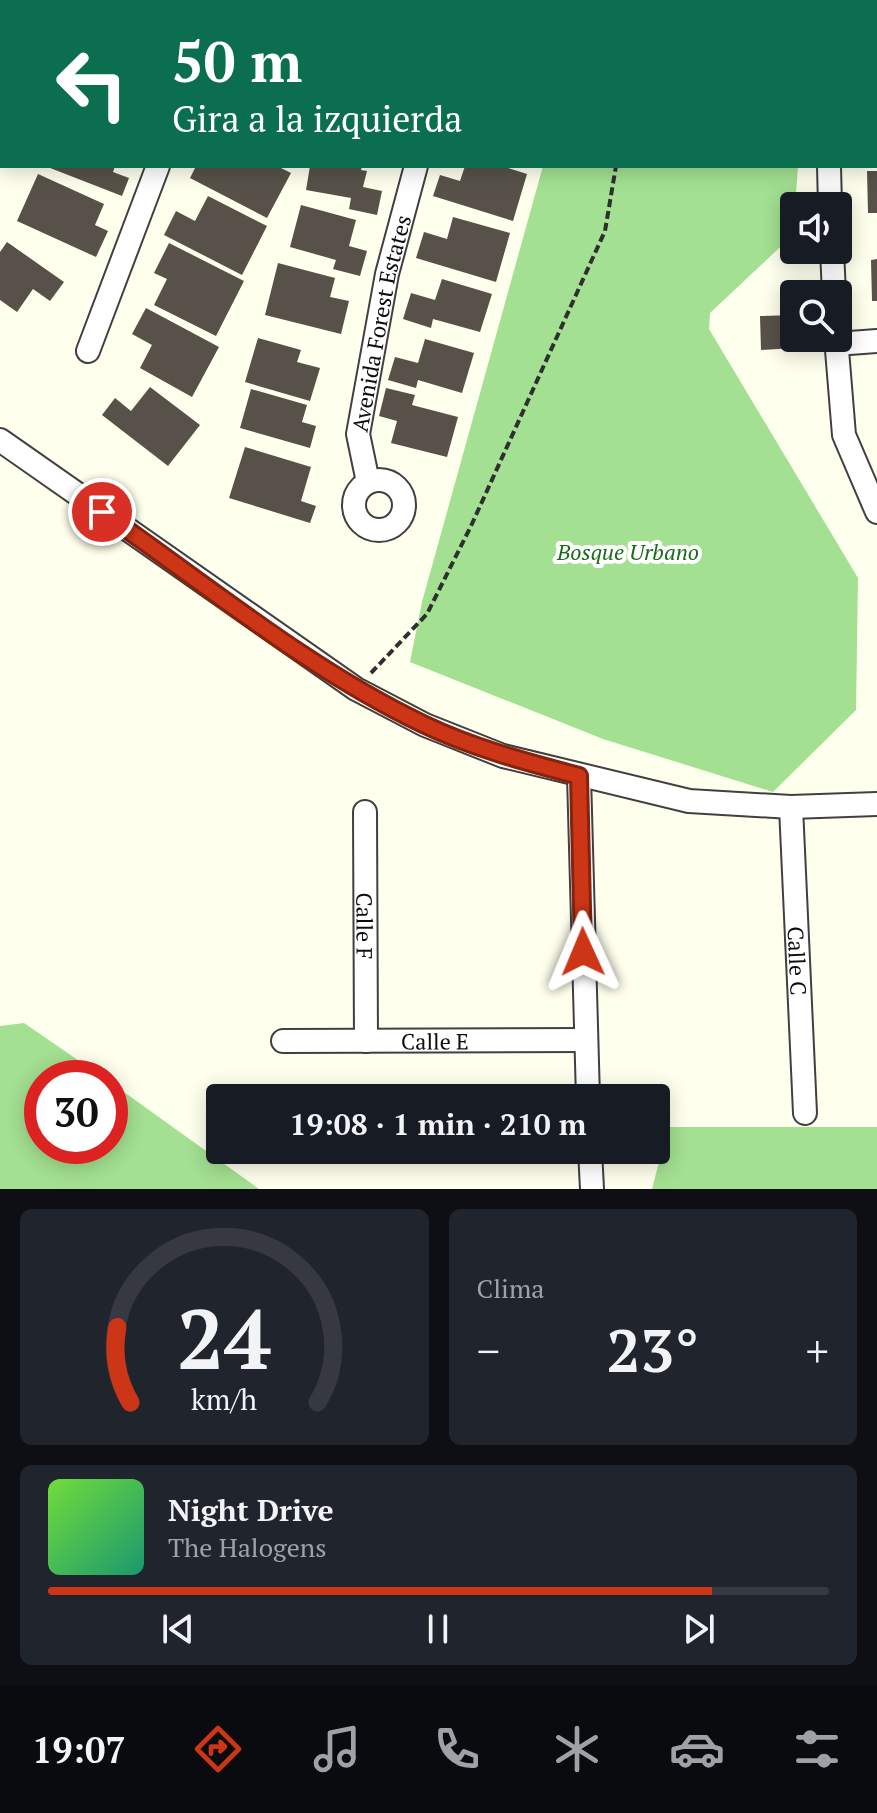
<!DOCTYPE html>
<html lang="es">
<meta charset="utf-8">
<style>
:root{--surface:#171b24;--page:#20242c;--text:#f1f3f6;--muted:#9ea1a6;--line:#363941;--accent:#cc3617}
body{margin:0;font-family:"PT Serif",serif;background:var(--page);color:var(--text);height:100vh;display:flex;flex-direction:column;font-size:30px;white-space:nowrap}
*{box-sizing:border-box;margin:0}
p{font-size:26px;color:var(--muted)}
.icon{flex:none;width:44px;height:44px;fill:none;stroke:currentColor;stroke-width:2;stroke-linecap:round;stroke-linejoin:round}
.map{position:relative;height:1189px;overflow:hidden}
.sheet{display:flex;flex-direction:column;gap:20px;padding:20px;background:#0d0f14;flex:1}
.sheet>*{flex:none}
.top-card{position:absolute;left:0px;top:0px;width:878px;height:168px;box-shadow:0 4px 20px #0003;background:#0b6e4f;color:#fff;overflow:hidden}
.fabs{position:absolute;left:780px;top:192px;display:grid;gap:16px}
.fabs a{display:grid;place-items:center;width:72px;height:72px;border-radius:8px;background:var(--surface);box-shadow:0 4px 20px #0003;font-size:40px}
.speed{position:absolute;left:24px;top:1060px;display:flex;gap:16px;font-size:40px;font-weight:700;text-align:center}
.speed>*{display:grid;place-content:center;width:104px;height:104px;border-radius:50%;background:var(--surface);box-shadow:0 4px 20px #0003;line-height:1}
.speed .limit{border:12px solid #d22;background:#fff;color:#111}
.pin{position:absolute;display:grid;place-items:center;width:68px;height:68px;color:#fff;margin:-34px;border:4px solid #fff;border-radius:50%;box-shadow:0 2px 8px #0007}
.me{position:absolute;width:88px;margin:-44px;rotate:359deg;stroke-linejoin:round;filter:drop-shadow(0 0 6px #0008)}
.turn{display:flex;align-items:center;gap:28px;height:168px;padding:0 40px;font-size:36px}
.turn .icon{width:104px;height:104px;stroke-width:2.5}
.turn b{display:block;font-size:56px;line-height:68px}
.big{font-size:60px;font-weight:800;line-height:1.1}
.sheet .widget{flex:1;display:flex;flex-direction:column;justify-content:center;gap:12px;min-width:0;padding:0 28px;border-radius:12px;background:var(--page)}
.sheet .dial{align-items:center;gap:0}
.dial svg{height:208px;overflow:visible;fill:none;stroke:var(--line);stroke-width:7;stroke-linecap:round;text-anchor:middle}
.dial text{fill:var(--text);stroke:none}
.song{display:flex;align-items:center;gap:24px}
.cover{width:96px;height:96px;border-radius:12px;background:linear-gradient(135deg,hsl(100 70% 55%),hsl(160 70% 35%))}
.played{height:8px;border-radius:4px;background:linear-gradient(90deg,var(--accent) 85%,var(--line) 85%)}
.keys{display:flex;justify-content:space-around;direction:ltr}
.heat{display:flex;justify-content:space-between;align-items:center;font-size:44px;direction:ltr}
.sheet .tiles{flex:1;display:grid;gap:20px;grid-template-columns:1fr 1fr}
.widget:last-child{grid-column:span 2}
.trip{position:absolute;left:206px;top:1084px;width:464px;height:80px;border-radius:8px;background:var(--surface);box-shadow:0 4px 20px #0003;font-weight:800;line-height:80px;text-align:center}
.menu{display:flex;height:128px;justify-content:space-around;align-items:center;background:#090b0e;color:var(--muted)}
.menu .icon{width:56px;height:56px}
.menu .selected{color:var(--accent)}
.menu b{font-size:36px;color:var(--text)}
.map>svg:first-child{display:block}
.forest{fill:#a3e091}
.building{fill:#575149}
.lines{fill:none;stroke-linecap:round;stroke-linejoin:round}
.minor-casing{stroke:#404040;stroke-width:26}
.path{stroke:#2f2f2f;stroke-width:4;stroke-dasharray:8 4;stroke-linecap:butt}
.minor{stroke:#fff;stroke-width:22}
.route-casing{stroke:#85230f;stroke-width:20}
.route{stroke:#cc3617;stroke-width:14}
.labels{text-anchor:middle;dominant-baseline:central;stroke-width:8;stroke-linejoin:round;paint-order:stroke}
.street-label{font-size:22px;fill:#0d0d0d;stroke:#fff}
.park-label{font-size:22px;font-style:italic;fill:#176c18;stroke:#fff}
</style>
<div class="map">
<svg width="877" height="1189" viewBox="0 0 877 1189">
<rect width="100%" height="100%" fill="#ffe"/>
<path class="forest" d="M 525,0 L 829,0 L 830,2 L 526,2 Z
M 543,166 L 798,166 L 793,235 L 710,313 L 709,329 L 858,578 L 856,710 L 773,792 L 603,739 L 410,662 L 422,602 Z
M 24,1023 L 104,1078 L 42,1078 L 42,1146 L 110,1146 L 110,1082 L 259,1189 L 0,1189 L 0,1026 Z
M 668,1127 L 877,1127 L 877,1189 L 652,1189 Z"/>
<path class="building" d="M 45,166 L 115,166 L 113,172 L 129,178 L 122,196 Z
M 196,166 L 277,166 L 291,173 L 267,218 L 190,178 Z
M 310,166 L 362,166 L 361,170 L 367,171 L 363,187 L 382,191 L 377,215 L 349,209 L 351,198 L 306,190 Z
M 465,166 L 502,166 L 527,174 L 513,221 L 433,196 L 440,175 L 460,181 Z
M 867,171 L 877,171 L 877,213 L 868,213 Z
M 38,174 L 104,204 L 95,225 L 108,231 L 96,257 L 17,221 Z
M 208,196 L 267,226 L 242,275 L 164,235 L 176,211 L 195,221 Z
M 301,205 L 356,220 L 349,246 L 367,251 L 360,276 L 333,269 L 336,260 L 290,247 Z
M 453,217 L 510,233 L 496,282 L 416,258 L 424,232 L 447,239 Z
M 7,242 L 64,282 L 50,301 L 33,289 L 17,312 L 0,300 L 0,252 Z
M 169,243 L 244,281 L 216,336 L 154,305 L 167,279 L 154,273 Z
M 877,259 L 877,301 L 872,301 L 871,260 Z
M 278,263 L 335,278 L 330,297 L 349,301 L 341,334 L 265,315 Z
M 442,279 L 492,294 L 480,332 L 433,319 L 431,328 L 403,319 L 411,293 L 435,300 Z
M 146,308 L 219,347 L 192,397 L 140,368 L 152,345 L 132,334 Z
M 793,315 L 794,348 L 761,350 L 760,316 Z
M 258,338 L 301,350 L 297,362 L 320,368 L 310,401 L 245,382 Z
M 425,339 L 474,353 L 462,393 L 418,380 L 416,388 L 388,380 L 395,357 L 418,363 Z
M 150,387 L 200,425 L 168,466 L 102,415 L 115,398 L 131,411 Z
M 386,388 L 415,395 L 412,405 L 458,417 L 447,457 L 391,443 L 397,421 L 379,416 Z
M 251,389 L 307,405 L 302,422 L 316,426 L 310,448 L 240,428 Z
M 245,447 L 311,467 L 301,501 L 316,506 L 310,523 L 229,498 Z"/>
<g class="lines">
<g class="minor-casing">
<g id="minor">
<path d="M 399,0 L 400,2"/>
<path d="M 855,0 L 855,2"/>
<path d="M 209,2 L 210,0"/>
<path d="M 876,130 L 877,130"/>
<path d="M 829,166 L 830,206"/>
<path d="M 832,250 L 834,294"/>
<path d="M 836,338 L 844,435 L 877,512"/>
<path d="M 836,344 L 877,341"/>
<path d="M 88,351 L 158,166"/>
<path d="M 0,440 L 356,689 L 425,725 L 503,756 L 689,801 L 791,807 L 877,804"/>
<circle cx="379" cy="505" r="25"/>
<path id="s1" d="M 368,482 L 358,434 L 387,274 L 416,166"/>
<path d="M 579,776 L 588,1098"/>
<path id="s2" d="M 791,807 L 805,1113"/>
<path id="s3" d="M 365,812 L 366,1041"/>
<path id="s4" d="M 283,1041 L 585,1040"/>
<path d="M 590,1150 L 592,1189"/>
</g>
</g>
<path class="path" d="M 599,0 L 600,2
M 371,673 L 427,614 L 471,526 L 605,231 L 616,166"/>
<use href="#minor" class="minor"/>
</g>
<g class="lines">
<g class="route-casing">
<path id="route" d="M 102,512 C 206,584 308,669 423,724 C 473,748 526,762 579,776 L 583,952"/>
</g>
<use href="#route" class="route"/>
</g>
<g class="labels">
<g class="street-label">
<text stroke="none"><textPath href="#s1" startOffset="162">Avenida Forest Estates</textPath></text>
<text stroke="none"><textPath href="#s3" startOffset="114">Calle F</textPath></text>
<text stroke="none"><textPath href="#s2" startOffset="154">Calle C</textPath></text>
<text stroke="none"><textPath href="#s4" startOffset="152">Calle E</textPath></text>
</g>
<g class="park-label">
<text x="628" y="551">Bosque Urbano</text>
</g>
</g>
</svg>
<div class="fabs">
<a><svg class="icon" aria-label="sound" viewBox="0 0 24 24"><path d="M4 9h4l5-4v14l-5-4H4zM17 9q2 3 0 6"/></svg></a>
<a><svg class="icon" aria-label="search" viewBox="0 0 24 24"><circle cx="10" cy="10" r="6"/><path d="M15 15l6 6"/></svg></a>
</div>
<div class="speed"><div class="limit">30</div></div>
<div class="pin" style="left:102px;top:512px;background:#d93025"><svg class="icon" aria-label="arrive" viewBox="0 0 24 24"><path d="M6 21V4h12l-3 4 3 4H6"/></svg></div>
<svg class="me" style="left:583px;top:952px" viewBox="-20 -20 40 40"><path d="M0-17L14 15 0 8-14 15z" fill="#cc3617" stroke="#fff" stroke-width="4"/></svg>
<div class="trip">19:08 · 1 min · 210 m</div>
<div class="top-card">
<div class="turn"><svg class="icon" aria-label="left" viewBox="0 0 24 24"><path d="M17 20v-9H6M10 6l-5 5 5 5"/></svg><div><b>50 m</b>Gira a la izquierda</div></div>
</div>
</div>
<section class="sheet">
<div class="tiles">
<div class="widget dial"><svg viewBox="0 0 100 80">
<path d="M14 69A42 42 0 1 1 86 69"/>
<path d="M14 69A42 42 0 0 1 9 40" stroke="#cc3617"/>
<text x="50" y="56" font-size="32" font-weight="700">24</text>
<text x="50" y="72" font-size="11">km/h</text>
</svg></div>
<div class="widget"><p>Clima</p>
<div class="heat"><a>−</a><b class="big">23°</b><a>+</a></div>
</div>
<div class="widget">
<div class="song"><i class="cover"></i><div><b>Night Drive</b><p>The Halogens</p></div></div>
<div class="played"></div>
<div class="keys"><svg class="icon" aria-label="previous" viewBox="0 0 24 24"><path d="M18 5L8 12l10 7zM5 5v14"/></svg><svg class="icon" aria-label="pause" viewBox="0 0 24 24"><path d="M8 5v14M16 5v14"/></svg><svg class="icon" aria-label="next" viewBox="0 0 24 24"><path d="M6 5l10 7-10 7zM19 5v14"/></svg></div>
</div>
</div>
</section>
<nav class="menu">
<b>19:07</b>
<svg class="icon selected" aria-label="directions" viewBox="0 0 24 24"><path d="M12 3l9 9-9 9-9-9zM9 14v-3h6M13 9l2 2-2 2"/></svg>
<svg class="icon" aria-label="music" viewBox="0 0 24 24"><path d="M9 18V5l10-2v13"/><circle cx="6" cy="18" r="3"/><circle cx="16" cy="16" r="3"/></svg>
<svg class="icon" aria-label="phone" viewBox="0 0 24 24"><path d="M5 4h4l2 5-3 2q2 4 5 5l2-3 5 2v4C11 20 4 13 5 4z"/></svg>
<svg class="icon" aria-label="climate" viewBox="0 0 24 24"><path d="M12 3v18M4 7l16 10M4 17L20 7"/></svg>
<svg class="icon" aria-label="car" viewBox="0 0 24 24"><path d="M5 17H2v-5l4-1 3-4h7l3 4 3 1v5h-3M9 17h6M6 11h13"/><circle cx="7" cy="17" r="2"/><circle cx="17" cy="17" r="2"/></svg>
<svg class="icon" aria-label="filters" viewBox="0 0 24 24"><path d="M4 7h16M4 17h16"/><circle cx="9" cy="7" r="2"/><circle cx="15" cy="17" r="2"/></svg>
</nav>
